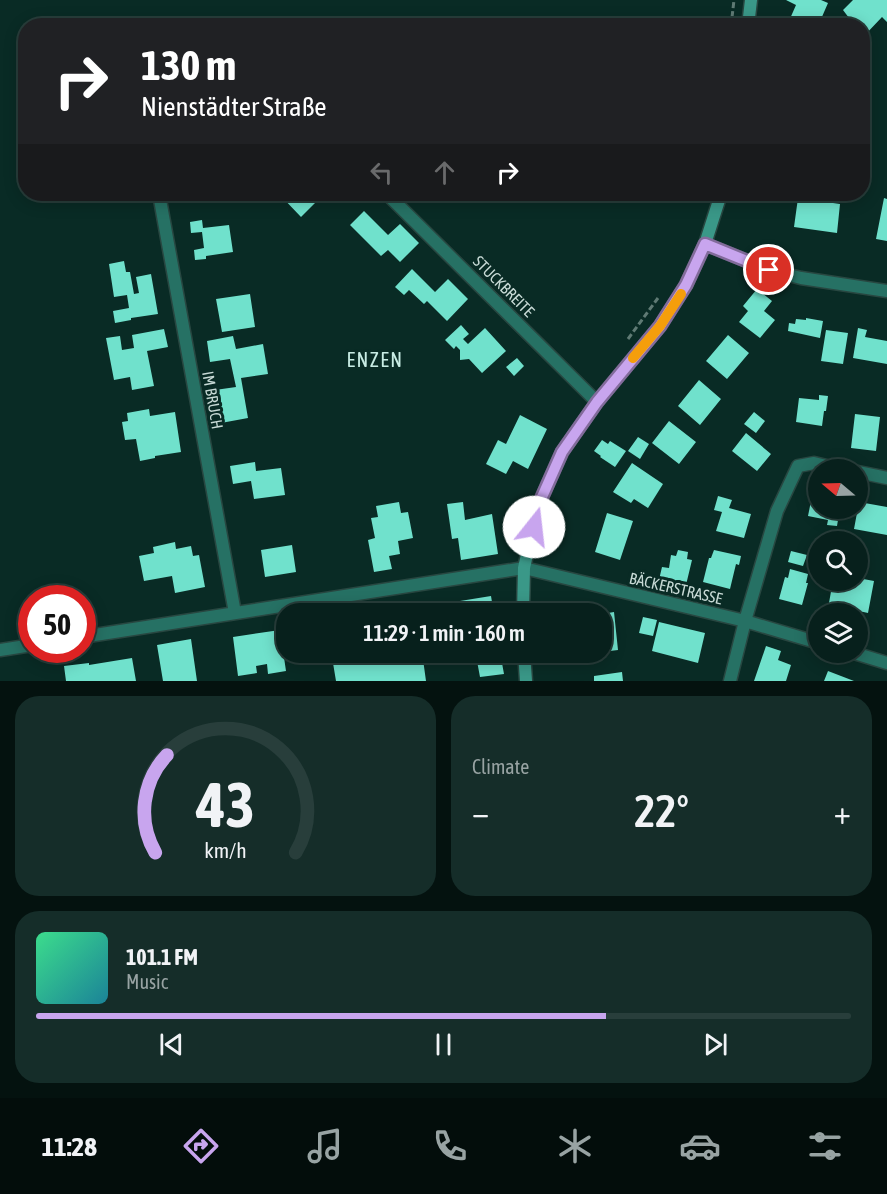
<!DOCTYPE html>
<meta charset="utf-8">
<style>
:root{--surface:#07201c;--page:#152d29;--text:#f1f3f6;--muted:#98a3a3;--line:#283e3b;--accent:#c8a5ee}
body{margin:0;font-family:"Asap Condensed",sans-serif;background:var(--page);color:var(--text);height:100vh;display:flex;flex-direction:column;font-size:22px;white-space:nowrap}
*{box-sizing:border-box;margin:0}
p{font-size:20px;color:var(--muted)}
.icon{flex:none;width:33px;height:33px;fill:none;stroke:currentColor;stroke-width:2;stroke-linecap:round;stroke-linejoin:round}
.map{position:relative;height:681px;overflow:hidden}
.panel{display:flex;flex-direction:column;gap:15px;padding:15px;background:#04120f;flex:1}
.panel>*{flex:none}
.banner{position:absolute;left:18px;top:18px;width:852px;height:183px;border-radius:24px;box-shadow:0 3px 15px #0003,0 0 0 2px var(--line);background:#202124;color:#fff;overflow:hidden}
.needle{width:39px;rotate:289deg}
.controls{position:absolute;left:808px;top:459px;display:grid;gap:12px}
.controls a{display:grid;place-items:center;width:60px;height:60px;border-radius:50%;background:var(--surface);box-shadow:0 3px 15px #0003,0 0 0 2px var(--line);font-size:30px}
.speed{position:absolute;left:18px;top:585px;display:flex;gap:12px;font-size:30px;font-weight:700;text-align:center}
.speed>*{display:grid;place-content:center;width:78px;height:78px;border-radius:50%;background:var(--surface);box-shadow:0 3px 15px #0003,0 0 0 2px var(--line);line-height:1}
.speed .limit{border:9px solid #d22;background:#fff;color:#111}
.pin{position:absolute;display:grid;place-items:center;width:51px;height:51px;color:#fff;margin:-26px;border:3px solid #fff;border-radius:50%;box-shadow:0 2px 6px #0007}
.me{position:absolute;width:66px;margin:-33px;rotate:16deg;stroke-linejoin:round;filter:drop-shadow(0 0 4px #0008)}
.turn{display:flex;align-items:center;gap:21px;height:126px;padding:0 24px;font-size:27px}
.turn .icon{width:78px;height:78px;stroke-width:2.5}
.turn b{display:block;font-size:42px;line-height:51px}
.lanes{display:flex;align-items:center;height:57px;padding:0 24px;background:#0003;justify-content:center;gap:30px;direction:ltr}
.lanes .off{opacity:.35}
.big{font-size:45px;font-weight:600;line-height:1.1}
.panel .card{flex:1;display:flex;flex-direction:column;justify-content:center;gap:9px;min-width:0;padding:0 21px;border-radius:24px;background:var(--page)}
.panel .dial{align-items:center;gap:0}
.dial svg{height:156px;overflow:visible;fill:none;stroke:var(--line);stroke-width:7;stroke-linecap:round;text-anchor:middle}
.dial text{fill:var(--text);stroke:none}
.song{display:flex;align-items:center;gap:18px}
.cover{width:72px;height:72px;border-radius:9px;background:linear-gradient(135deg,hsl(150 70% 55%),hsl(190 70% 35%))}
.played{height:6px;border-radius:3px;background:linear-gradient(90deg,var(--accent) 70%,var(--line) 70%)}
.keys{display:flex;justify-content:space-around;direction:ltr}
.heat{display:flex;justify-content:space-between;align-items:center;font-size:33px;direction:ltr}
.panel .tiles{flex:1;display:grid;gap:15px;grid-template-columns:1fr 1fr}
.card:last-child{grid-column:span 2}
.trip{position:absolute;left:276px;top:603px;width:336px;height:60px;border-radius:24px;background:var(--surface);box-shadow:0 3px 15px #0003,0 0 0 2px var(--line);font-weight:600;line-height:60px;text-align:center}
.tabs{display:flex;height:96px;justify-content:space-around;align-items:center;background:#030d0b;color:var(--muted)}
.tabs .icon{width:42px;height:42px}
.tabs .active{color:var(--accent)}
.tabs b{font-size:27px;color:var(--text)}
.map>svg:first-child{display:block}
.building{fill:#70e1cc}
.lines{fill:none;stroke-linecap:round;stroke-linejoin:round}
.minor-casing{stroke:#284741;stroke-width:15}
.tertiary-casing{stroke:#284741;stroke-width:15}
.secondary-casing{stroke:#284741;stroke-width:15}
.path{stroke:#5f7a74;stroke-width:3;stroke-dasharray:6 3;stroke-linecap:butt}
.minor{stroke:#267164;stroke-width:12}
.tertiary{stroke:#267164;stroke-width:12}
.secondary{stroke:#3a9888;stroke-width:12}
.route-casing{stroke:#826b9b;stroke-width:15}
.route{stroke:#c8a5ee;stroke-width:10}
.slow{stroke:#f59e0b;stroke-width:10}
.labels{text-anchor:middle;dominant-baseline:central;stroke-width:6;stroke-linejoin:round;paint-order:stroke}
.street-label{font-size:16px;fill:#c8dad6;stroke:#092b25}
.quarter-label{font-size:20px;letter-spacing:1.5px;fill:#c8ece4;stroke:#092b25}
</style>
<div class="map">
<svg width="887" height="681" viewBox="0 0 887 681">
<rect width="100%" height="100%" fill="#092b25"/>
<path class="building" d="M 786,0 L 821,0 L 828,3 L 818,26 L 796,26 L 797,24 L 789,21 L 796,5 Z
M 853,0 L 887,0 L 887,22 L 882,17 L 864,36 L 862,26 L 855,26 L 843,10 Z
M 279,194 L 320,194 L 322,196 L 301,217 Z
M 798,198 L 840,204 L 837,233 L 794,227 Z
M 884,198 L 887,199 L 887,241 L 876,239 Z
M 364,211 L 388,235 L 400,224 L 419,243 L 400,262 L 388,250 L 381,256 L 350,225 Z
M 202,220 L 203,228 L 229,225 L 233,252 L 206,256 L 206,259 L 195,260 L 194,250 L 204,248 L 202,232 L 191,233 L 190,222 Z
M 124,261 L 126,272 L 130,272 L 134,294 L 139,293 L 136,277 L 151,274 L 158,314 L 131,318 L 131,320 L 115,323 L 113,311 L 129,308 L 127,295 L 114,297 L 109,264 Z
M 412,269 L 435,292 L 448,279 L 468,299 L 447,321 L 427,301 L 424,304 L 409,290 L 404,295 L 395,287 Z
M 757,289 L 772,301 L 764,311 L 775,320 L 760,338 L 739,322 L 748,311 L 743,306 Z
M 250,294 L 255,327 L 222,332 L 216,299 Z
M 806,318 L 823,321 L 820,338 L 788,331 L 789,323 L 795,324 L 796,319 L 806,320 Z
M 461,325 L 469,334 L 463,339 L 468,344 L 485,328 L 506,351 L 482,373 L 469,359 L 460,360 L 460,350 L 456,346 L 454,349 L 445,340 Z
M 858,328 L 867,330 L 865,337 L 887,341 L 887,364 L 853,358 Z
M 164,329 L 168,347 L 147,351 L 154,386 L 132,390 L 130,377 L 114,380 L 106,338 L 120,336 L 122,350 L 134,348 L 132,335 Z
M 826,330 L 848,333 L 843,364 L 821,361 Z
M 728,335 L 749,353 L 727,379 L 706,361 Z
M 233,336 L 236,349 L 263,344 L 268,374 L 241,378 L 248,418 L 221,423 L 215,390 L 236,387 L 230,359 L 210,362 L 207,341 Z
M 517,358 L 524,366 L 514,376 L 506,367 Z
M 699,380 L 721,399 L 700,425 L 678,406 Z
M 819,395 L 828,396 L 826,411 L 824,411 L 822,426 L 796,422 L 799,398 L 819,400 Z
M 149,409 L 150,416 L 175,412 L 181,452 L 155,456 L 155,458 L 140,461 L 136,439 L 125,440 L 122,422 L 128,421 L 127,413 Z
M 754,412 L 765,421 L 756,433 L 744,424 Z
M 855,414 L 880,417 L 876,451 L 851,448 Z
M 520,415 L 547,429 L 528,469 L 513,461 L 506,474 L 486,464 L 498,440 L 506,444 Z
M 669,421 L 696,442 L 679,464 L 652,443 Z
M 746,433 L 771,454 L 757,471 L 732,451 Z
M 638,437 L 649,444 L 640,459 L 628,451 Z
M 602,440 L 608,444 L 610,441 L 626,451 L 615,467 L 600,457 L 601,456 L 594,451 Z
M 255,462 L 256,471 L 281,468 L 285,495 L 254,499 L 251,481 L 233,484 L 230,466 Z
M 632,463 L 663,484 L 648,508 L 634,499 L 631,503 L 613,492 Z
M 813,491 L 819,492 L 819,508 L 840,508 L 837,526 L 827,525 L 828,520 L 808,516 Z
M 718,496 L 732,500 L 729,508 L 751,514 L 744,538 L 716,531 L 722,512 L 714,510 Z
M 399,502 L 401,513 L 408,512 L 413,538 L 398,541 L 400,554 L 389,556 L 392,569 L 374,572 L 368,540 L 375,538 L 371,518 L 378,517 L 376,506 Z
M 463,502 L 465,520 L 492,514 L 498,554 L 461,560 L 458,538 L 452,539 L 447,504 Z
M 859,502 L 887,507 L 887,535 L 854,529 Z
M 607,513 L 633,521 L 620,560 L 595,552 Z
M 175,542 L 176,549 L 191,546 L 193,556 L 199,555 L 205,587 L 175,593 L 172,576 L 144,581 L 139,556 L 154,553 L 153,547 Z
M 292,545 L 296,572 L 265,577 L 261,550 Z
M 678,550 L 688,552 L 687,559 L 692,560 L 686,585 L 666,581 L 665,585 L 658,584 L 662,567 L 669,568 L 671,555 L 676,556 Z
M 714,550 L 741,556 L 739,565 L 736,564 L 730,589 L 703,582 L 709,558 L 711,558 Z
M 791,551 L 807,555 L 803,566 L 788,562 Z
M 790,569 L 808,574 L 806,583 L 808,583 L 802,605 L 779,599 L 785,577 L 788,578 Z
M 858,578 L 874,581 L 868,613 L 841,607 L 840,614 L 827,614 L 832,586 L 845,589 L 847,580 L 858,580 Z
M 491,596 L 494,614 L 462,614 L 460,601 Z
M 614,612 L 618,650 L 602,652 L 602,614 Z
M 643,617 L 657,620 L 653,636 L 639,633 Z
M 659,622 L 705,633 L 698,663 L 652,651 Z
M 280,630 L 286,671 L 268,674 L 267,664 L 256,666 L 257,673 L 238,676 L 233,637 Z
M 191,639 L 197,681 L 163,681 L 157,645 Z
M 766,646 L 781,651 L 778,660 L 791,665 L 786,681 L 754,681 Z
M 398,652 L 422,652 L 426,681 L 336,681 L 333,663 Z
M 468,652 L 500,652 L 504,674 L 480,677 L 477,661 L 469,662 Z
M 132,658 L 136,681 L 66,681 L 64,666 L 89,663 L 89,665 Z
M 828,671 L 854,681 L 824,681 Z
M 622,672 L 623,681 L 594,681 L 594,676 Z"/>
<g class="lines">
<g class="minor-casing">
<path id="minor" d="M 159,194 L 235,613
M 387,194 L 597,402
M 858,472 L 887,478
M 82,637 L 524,568 L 745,621 L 819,643
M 0,650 L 32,645
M 851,652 L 887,663
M 730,681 L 745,621 L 777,511 L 798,466 L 814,463 L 843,470"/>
</g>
<g class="tertiary-casing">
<path id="tertiary" d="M 705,244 L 769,270 L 801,278 L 887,291"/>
</g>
<g class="secondary-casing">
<path id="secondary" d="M 748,26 L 751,0
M 523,614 L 524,568 L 538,506 L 562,452 L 597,402 L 660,326 L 686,285 L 705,244 L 721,194
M 524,652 L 526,681"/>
</g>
<path class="path" d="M 731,26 L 734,0
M 628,339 L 658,298"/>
<use href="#minor" class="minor"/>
<use href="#tertiary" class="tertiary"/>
<use href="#secondary" class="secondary"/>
</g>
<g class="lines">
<g class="route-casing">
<path id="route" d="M 534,527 L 538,506 L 562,452 L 597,402 L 660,326 L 686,285 L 705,244 L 769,270"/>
</g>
<use href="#route" class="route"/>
<path class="slow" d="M 633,358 L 660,326 L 681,294"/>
</g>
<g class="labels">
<g class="street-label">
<text transform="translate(504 286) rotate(45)">STUCKBREITE</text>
<text transform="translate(213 400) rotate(80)">IM BRUCH</text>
<text transform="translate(676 588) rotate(13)">BÄCKERSTRASSE</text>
</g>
<g class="quarter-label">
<text x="375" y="359">ENZEN</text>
</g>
</g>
</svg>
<div class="controls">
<a><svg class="needle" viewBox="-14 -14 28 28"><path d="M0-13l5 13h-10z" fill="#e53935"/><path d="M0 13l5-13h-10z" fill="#98a3a3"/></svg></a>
<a><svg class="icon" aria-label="search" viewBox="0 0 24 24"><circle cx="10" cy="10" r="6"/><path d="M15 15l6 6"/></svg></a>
<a><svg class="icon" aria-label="layers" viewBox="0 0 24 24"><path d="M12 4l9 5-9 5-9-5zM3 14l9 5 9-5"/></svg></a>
</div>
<div class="speed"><div class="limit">50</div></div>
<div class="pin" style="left:769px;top:270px;background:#d93025"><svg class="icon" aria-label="arrive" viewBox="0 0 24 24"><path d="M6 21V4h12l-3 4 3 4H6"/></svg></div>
<svg class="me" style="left:534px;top:527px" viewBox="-20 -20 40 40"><circle r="19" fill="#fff"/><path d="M0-13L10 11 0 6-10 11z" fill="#c8a5ee"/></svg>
<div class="trip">11:29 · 1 min · 160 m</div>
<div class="banner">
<div class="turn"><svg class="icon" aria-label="right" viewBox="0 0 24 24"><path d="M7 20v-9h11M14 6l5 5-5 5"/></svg><div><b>130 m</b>Nienstädter Straße</div></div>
<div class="lanes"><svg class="icon off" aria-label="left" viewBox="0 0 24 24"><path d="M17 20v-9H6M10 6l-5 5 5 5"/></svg><svg class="icon off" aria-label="ahead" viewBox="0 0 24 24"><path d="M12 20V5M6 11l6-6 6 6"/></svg><svg class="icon" aria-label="right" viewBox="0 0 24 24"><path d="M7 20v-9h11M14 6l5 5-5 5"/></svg></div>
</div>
</div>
<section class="panel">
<div class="tiles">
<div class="card dial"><svg viewBox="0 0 100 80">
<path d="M14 69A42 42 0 1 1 86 69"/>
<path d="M14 69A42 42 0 0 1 20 19" stroke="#c8a5ee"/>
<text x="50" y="56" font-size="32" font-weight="700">43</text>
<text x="50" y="72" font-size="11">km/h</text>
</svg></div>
<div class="card"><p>Climate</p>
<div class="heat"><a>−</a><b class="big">22°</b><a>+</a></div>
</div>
<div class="card">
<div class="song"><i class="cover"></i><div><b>101.1 FM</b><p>Music</p></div></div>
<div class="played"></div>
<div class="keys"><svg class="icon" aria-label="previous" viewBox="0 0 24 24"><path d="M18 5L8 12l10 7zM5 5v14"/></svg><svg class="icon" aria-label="pause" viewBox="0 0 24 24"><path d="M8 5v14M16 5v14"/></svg><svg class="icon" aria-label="next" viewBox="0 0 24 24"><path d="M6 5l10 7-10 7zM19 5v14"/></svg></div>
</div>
</div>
</section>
<nav class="tabs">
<b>11:28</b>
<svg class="icon active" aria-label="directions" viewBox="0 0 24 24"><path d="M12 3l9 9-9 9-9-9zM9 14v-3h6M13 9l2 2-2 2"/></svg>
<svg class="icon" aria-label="music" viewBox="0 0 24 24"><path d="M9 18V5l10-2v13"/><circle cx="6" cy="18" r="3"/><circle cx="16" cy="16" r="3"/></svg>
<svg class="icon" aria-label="phone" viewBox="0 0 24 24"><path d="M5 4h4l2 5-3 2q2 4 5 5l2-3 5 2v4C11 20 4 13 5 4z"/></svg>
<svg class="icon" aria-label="climate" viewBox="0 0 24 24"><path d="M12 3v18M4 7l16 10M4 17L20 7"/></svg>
<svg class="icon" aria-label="car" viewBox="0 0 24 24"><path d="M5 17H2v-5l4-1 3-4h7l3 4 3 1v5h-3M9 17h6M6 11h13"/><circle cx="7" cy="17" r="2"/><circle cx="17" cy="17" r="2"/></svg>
<svg class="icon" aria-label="filters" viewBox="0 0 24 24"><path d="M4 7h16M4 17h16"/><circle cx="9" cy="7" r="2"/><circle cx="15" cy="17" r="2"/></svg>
</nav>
